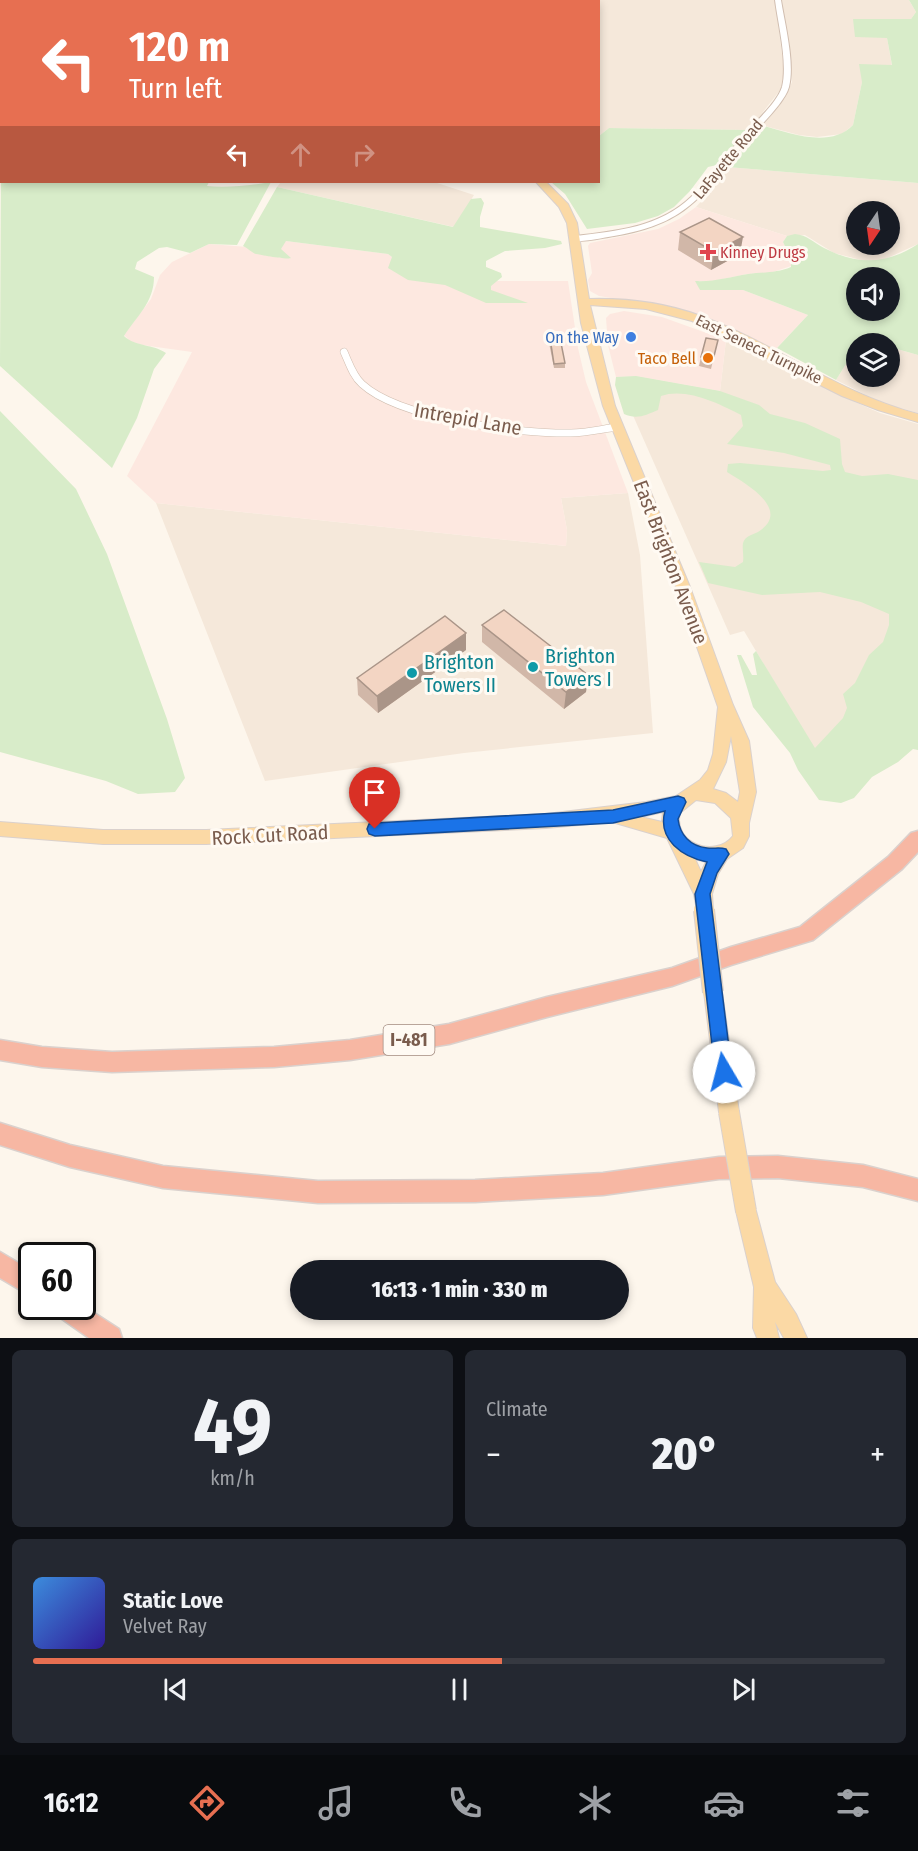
<!DOCTYPE html>
<meta charset="utf-8">
<style>
:root{--surface:#171b24;--page:#242831;--text:#f1f3f6;--muted:#9ea1a6;--line:#363941;--accent:#e76f51}
body{margin:0;font-family:"Fira Sans Condensed",sans-serif;background:var(--page);color:var(--text);height:100vh;display:flex;flex-direction:column;font-size:22px;white-space:nowrap}
*{box-sizing:border-box;margin:0}
p{font-size:20px;color:var(--muted)}
.icon{flex:none;width:33px;height:33px;fill:none;stroke:currentColor;stroke-width:2;stroke-linecap:round;stroke-linejoin:round}
.map{position:relative;height:1338px;overflow:hidden}
.panel{display:flex;flex-direction:column;gap:12px;padding:12px;background:#0d0f14;flex:1}
.panel>*{flex:none}
.hud{position:absolute;left:0px;top:0px;width:600px;height:183px;box-shadow:0 3px 9px #0003;background:#e76f51;color:#fff;overflow:hidden}
.needle{width:39px;rotate:193deg}
.buttons{position:absolute;left:846px;top:201px;display:grid;gap:12px}
.buttons a{display:grid;place-items:center;width:54px;height:54px;border-radius:50%;background:var(--surface);box-shadow:0 3px 9px #0003;font-size:30px}
.speed{position:absolute;left:18px;top:1242px;display:flex;gap:12px;font-size:30px;font-weight:700;text-align:center}
.speed>*{display:grid;place-content:center;width:78px;height:78px;border-radius:50%;background:var(--surface);box-shadow:0 3px 9px #0003;line-height:1}
.speed .limit{border:3px solid #111;border-radius:9px;background:#fff;color:#111}
.pin{position:absolute;display:grid;place-items:center;width:51px;height:51px;color:#fff;margin:-62px -26px;border-radius:50% 50% 50% 0;rotate:-45deg;box-shadow:0 0 6px #0007}
.pin .icon{rotate:45deg}
.me{position:absolute;width:66px;margin:-33px;rotate:352deg;stroke-linejoin:round;filter:drop-shadow(0 0 4px #0008)}
.turn{display:flex;align-items:center;gap:21px;height:126px;padding:0 30px;font-size:27px}
.turn .icon{width:78px;height:78px;stroke-width:2.5}
.turn b{display:block;font-size:42px;line-height:51px}
.lanes{display:flex;align-items:center;height:57px;padding:0 30px;background:#0003;justify-content:center;gap:30px;direction:ltr}
.lanes .off{opacity:.35}
.big{font-size:45px;font-weight:800;line-height:1.1}
.panel .card{flex:1;display:flex;flex-direction:column;justify-content:center;gap:9px;min-width:0;padding:0 21px;border-radius:9px;background:var(--page)}
.panel .dial{align-items:center;gap:0}
.dial b{font-size:78px;line-height:1}
.song{display:flex;align-items:center;gap:18px}
.cover{width:72px;height:72px;border-radius:9px;background:linear-gradient(135deg,hsl(210 70% 55%),hsl(250 70% 35%))}
.played{height:6px;border-radius:3px;background:linear-gradient(90deg,var(--accent) 55%,var(--line) 55%)}
.keys{display:flex;justify-content:space-around;direction:ltr}
.heat{display:flex;justify-content:space-between;align-items:center;font-size:33px;direction:ltr}
.panel .tiles{flex:1;display:grid;gap:12px;grid-template-columns:1fr 1fr}
.card:last-child{grid-column:span 2}
.trip{position:absolute;left:290px;top:1260px;width:339px;height:60px;border-radius:30px;background:var(--surface);box-shadow:0 3px 9px #0003;font-weight:800;line-height:60px;text-align:center}
.menu{display:flex;height:96px;justify-content:space-around;align-items:center;background:#090b0e;color:var(--muted)}
.menu .icon{width:42px;height:42px}
.menu .on{color:var(--accent)}
.menu b{font-size:27px;color:var(--text)}
.map>svg:first-child{display:block}
.residential{fill:#f5e8da;fill-rule:evenodd}
.commercial{fill:#fde8e0}
.green{fill:#d8ecc9;fill-rule:evenodd}
.lines{fill:none;stroke-linecap:round;stroke-linejoin:round}
.minor-casing{stroke:#d1beb0;stroke-width:8}
.tertiary-casing{stroke:#d1beb0;stroke-width:2}
.primary-casing{stroke:#dad1cd;stroke-width:2}
.motorway-casing{stroke:#dad1cd;stroke-width:3}
.minor{stroke:#fff;stroke-width:7}
.tertiary{fill:#fff;fill-rule:evenodd}
.primary{fill:#fbd9a5;fill-rule:evenodd}
.motorway{fill:#f7b7a3;fill-rule:evenodd}
.primary-bridge-casing{stroke:#dad1cd;stroke-width:22;stroke-linecap:butt}
.primary-bridge{stroke:#fbd9a5;stroke-width:20}
.wall{fill:#d1b7a8}
.shaded-wall{fill:#aa9588}
.building{fill:#f3d5c3;stroke:#aa9588;stroke-width:1.5}
.route{fill:#1a73e8;stroke:#114b97;stroke-width:1.5}
.health-dot{fill:#e0444e;stroke:#fffaf3;stroke-width:2}
.shop-dot{fill:#3f7fe0;stroke:#fffaf3;stroke-width:2}
.food-dot{fill:#e8710a;stroke:#fffaf3;stroke-width:2}
.culture-dot{fill:#0f9aa8;stroke:#fffaf3;stroke-width:2}
.labels{text-anchor:middle;dominant-baseline:central;stroke-width:6;stroke-linejoin:round;paint-order:stroke}
.far-street-label{font-size:16px;fill:#7a5c4d;stroke:#fffaf3}
.far-health-label{font-size:16px;fill:#be3a42;stroke:#fffaf3;text-anchor:start}
.far-shop-label{font-size:16px;fill:#366cbe;stroke:#fffaf3;text-anchor:end}
.far-food-label{font-size:16px;fill:#c56008;stroke:#fffaf3;text-anchor:end}
.shield{fill:#fffaf3;stroke:#a28b7f;stroke-width:1.5}
.shield-label{font-size:18px;font-weight:bold;fill:#7a5c4d}
.street-label{font-size:20px;fill:#7a5c4d;stroke:#fffaf3}
.culture-label{font-size:20px;fill:#0d838f;stroke:#fffaf3;text-anchor:start}
</style>
<div class="map">
<svg width="918" height="1338" viewBox="0 0 918 1338">
<rect width="100%" height="100%" fill="#fdf6ec"/>
<path class="residential" d="M 559,0 L 775,0 L 784,70 L 781,89 L 749,130 L 609,128 L 599,136 L 598,2 Z
M 782,0 L 909,0 L 916,12 L 911,19 L 898,20 L 853,19 L 887,38 L 892,66 L 862,82 L 853,125 L 842,134 L 817,137 L 799,135 L 761,125 L 785,98 L 792,82 Z
M 727,167 L 918,183 L 918,244 L 881,261 L 861,260 L 834,253 L 805,235 L 787,236 L 696,207 L 721,179 L 718,177 ZM 856,212 L 890,212 L 890,244 L 856,244 Z
M 281,182 L 434,182 L 474,195 L 454,227 L 277,187 Z
M 726,340 L 846,398 L 880,413 L 918,424 L 918,685 L 827,770 L 744,631 L 730,635 L 616,377 L 636,376 L 720,391 Z
M 890,347 L 918,355 L 918,413 L 882,403 L 836,380 L 856,348 L 856,376 L 890,376 Z
M 628,493 L 640,555 L 653,733 L 464,753 L 265,781 L 156,503 L 566,546 L 567,530 L 561,498 Z"/>
<path class="commercial" d="M 696,207 L 787,236 L 783,242 L 791,258 L 791,266 L 770,273 L 747,274 L 709,282 L 696,281 L 700,290 L 743,290 L 808,315 L 773,352 L 717,322 L 667,307 L 599,296 L 590,291 L 588,280 L 592,273 L 588,246 L 590,243 L 658,229 L 679,219 Z
M 286,241 L 388,254 L 392,257 L 498,281 L 568,281 L 578,348 L 586,382 L 628,493 L 561,498 L 567,530 L 566,546 L 156,503 L 127,476 L 192,352 L 142,345 L 130,341 L 124,335 L 151,299 L 160,275 L 172,262 L 209,244 L 248,247 Z
M 624,311 L 662,317 L 726,340 L 720,391 L 636,376 L 616,377 L 608,345 L 606,318 L 610,314 Z"/>
<path class="green" d="M 909,0 L 918,0 L 918,183 L 727,167 L 761,125 C 789,133 830,149 853,125 L 862,82 L 859,64 L 892,65 L 887,38 L 855,37 L 853,19 L 911,19 L 916,12 Z
M 609,128 L 749,130 L 717,165 L 708,167 L 690,191 L 674,207 L 658,216 L 635,223 L 587,229 L 565,194 L 551,182 L 598,182 L 599,136 Z
M 1,157 L 2,182 L 209,182 L 207,186 C 228,188 253,185 271,182 L 237,245 L 209,244 L 190,253 L 167,247 L 159,248 L 137,262 L 135,269 L 154,277 C 154,302 137,316 124,336 C 136,347 153,344 166,353 L 154,369 L 137,418 L 112,468 L 0,366 Z
M 277,187 L 453,227 L 471,199 L 481,198 L 484,203 L 480,217 L 480,227 L 561,241 L 562,244 L 545,248 L 505,251 L 486,261 L 486,267 L 501,273 L 502,277 L 491,286 L 491,290 L 528,303 L 486,303 L 445,285 L 408,280 L 388,268 L 392,257 L 388,254 L 286,241 L 281,249 L 291,258 C 287,260 262,255 256,254 C 252,253 248,248 243,246 Z
M 795,234 C 807,235 813,242 824,248 C 857,265 886,265 918,244 L 918,355 L 890,347 L 890,344 L 878,343 L 862,339 L 856,344 L 856,348 L 836,380 L 777,348 L 808,315 L 743,290 L 700,290 L 695,281 C 714,282 730,277 748,274 C 763,272 777,273 791,267 L 791,258 L 783,242 L 787,236 ZM 856,278 L 890,278 L 890,310 L 856,310 Z
M 636,376 L 720,391 L 759,405 L 770,414 L 805,423 L 840,439 L 842,464 L 845,472 L 862,476 L 888,474 L 918,480 L 918,750 L 913,749 L 898,762 L 872,777 L 854,798 L 841,803 L 819,800 L 798,770 L 790,753 L 753,707 L 737,655 L 741,655 L 752,675 L 757,675 L 753,654 L 756,651 L 815,748 L 843,718 L 847,708 L 843,694 L 855,683 L 869,655 L 883,642 L 889,625 L 889,614 L 861,602 L 820,592 L 762,595 L 708,583 L 699,562 L 735,567 L 743,562 C 744,556 742,548 743,543 C 745,536 752,535 758,532 C 793,510 745,483 727,472 L 728,464 L 740,463 L 823,471 L 831,470 L 830,465 L 784,453 L 727,444 L 743,426 L 741,415 C 720,404 686,387 661,396 L 658,410 C 646,415 637,420 624,414 L 615,385 L 616,377 Z
M 0,411 L 76,489 L 107,554 L 167,719 L 185,778 L 175,792 L 138,794 L 106,781 L 0,752 Z"/>
<g class="lines">
<g class="minor-casing">
<path id="minor" d="M 344,352 C 349,363 353,376 362,384 C 400,419 520,434 571,433 C 586,433 602,429 617,427"/>
</g>
<g class="tertiary-casing">
<path id="tertiary" d="M 775,0 L 781,0 C 785,25 795,63 789,87 C 785,102 761,125 750,137 C 703,192 692,223 614,236 C 601,238 586,242 573,241 L 573,237 L 576,236 C 617,231 660,227 691,197 C 710,179 725,157 742,137 C 753,124 777,103 782,87 C 788,63 778,24 775,0 Z"/>
</g>
<g class="primary-casing">
<path id="primary" d="M 0,1 L 5,2 L 2,2 L 0,5 Z
M 536,182 L 546,182 L 568,204 L 577,223 L 589,299 C 627,298 666,303 701,316 C 776,344 840,394 918,414 L 918,422 L 878,410 L 842,396 L 692,321 L 646,309 L 590,305 L 615,406 L 690,587 L 733,705 L 749,741 L 756,792 L 749,823 L 749,836 L 743,848 L 727,859 L 718,874 L 712,894 L 713,910 L 710,916 L 704,918 L 698,916 L 694,894 L 667,838 L 612,822 L 546,828 L 206,844 L 103,844 L 0,836 L 0,822 L 103,830 L 206,830 L 546,814 L 646,802 L 676,796 L 700,780 L 708,770 L 713,754 L 718,707 L 676,587 L 603,406 L 581,323 L 567,223 L 559,207 ZM 731,736 L 740,792 L 738,802 L 726,793 L 713,789 L 726,762 ZM 696,800 L 715,803 L 731,818 L 733,836 C 715,859 672,843 680,813 ZM 663,812 L 662,822 L 641,817 ZM 695,859 L 706,862 L 701,872 Z
M 713,983 L 719,986 L 722,992 L 739,1112 L 736,1119 L 729,1122 L 722,1119 L 719,1112 L 704,992 L 707,986 Z
M 746,1201 L 753,1204 L 756,1211 L 775,1282 L 796,1314 L 807,1338 L 784,1338 L 775,1322 L 779,1338 L 757,1338 L 753,1328 L 754,1287 L 736,1211 L 739,1204 Z"/>
</g>
<g class="motorway-casing">
<path id="motorway" d="M 918,831 L 918,852 L 902,869 L 813,940 L 731,965 L 672,986 L 547,1017 L 449,1044 L 350,1060 L 274,1067 L 112,1072 L 42,1067 L 0,1060 L 0,1040 L 42,1047 L 112,1052 L 274,1047 L 350,1040 L 449,1024 L 547,997 L 672,968 L 731,947 L 800,927 L 888,857 L 911,833 Z
M 0,1123 L 70,1145 L 163,1166 L 318,1181 L 475,1180 L 603,1173 L 719,1157 L 778,1156 L 863,1165 L 918,1179 L 918,1201 L 863,1187 L 778,1178 L 719,1179 L 603,1195 L 475,1202 L 318,1203 L 163,1188 L 70,1167 L 0,1145 Z
M 0,1252 L 32,1271 L 32,1297 L 0,1278 Z
M 82,1305 L 119,1329 L 122,1338 L 89,1338 L 55,1314 L 51,1306 Z"/>
</g>
<use href="#minor" class="minor"/>
<use href="#tertiary" class="tertiary"/>
<use href="#primary" class="primary"/>
<use href="#motorway" class="motorway"/>
<g class="primary-bridge-casing">
<path id="primary-bridge" d="M 704,910 L 713,992
M 729,1112 L 746,1211"/>
</g>
<use href="#primary-bridge" class="primary-bridge"/>
</g>
<path class="wall" d="M 680,232 L 740,254 L 711,270 L 678,250 Z
M 550,338 L 565,363 L 565,368 L 554,368 L 549,343 Z
M 718,340 L 711,369 L 699,366 L 701,357 Z
M 482,625 L 588,675 L 586,692 L 564,709 L 482,642 Z
M 466,650 L 378,713 L 358,695 L 357,678 Z"/>
<path class="shaded-wall" d="M 743,237 L 740,254 L 711,270 L 714,252 Z
M 466,633 L 466,650 L 378,713 L 377,696 Z
M 588,675 L 586,692 L 564,709 L 566,692 Z"/>
<path class="building" d="M 709,218 L 743,237 L 714,252 L 680,232 Z
M 550,338 L 560,338 L 565,363 L 554,364 Z
M 706,338 L 718,340 L 713,360 L 701,357 Z
M 504,610 L 588,675 L 566,692 L 482,625 Z
M 445,616 L 466,633 L 377,696 L 357,678 Z"/>
<path class="route" d="M 678,796 L 684,798 L 686,802 L 678,819 C 680,835 690,846 707,848 C 714,849 719,847 726,849 L 729,854 L 717,873 L 710,894 L 732,1072 L 730,1078 L 724,1081 L 718,1078 L 715,1072 L 695,894 L 707,862 C 683,857 657,840 665,811 L 613,823 L 375,836 L 369,834 L 367,829 L 369,824 L 375,823 L 613,810 Z"/>
<path class="health-dot" d="M705 243h6v6h6v6h-6v6h-6v-6h-6v-6h6z"/>
<circle class="shop-dot" cx="631" cy="337" r="6"/>
<circle class="food-dot" cx="708" cy="358" r="6"/>
<g class="culture-dot">
<circle cx="533" cy="667" r="6"/>
<circle cx="412" cy="673" r="6"/>
</g>
<g class="labels">
<g class="far-street-label">
<text transform="translate(728 159) rotate(-50)">LaFayette Road</text>
<text transform="translate(759 349) rotate(26)">East Seneca Turnpike</text>
</g>
<g class="far-health-label">
<text x="720" y="252">Kinney Drugs</text>
</g>
<g class="far-shop-label">
<text x="619" y="337">On the Way</text>
</g>
<g class="far-food-label">
<text x="696" y="358">Taco Bell</text>
</g>
<rect class="shield" x="383.5" y="1025" width="51" height="30" rx="4.5"/>
<g class="shield-label">
<text x="409" y="1040">I-481</text>
</g>
<g class="street-label">
<text transform="translate(468 419) rotate(10)">Intrepid Lane</text>
<text transform="translate(671 562) rotate(69)">East Brighton Avenue</text>
<text transform="translate(270 835) rotate(-3)">Rock Cut Road</text>
</g>
<g class="culture-label">
<text x="545" y="656">Brighton<tspan x="545" dy="23">Towers I</tspan></text>
<text x="424" y="662">Brighton<tspan x="424" dy="23">Towers II</tspan></text>
</g>
</g>
</svg>
<div class="buttons">
<a><svg class="needle" viewBox="-14 -14 28 28"><path d="M0-13l5 13h-10z" fill="#e53935"/><path d="M0 13l5-13h-10z" fill="#9ea1a6"/></svg></a>
<a><svg class="icon" aria-label="sound" viewBox="0 0 24 24"><path d="M4 9h4l5-4v14l-5-4H4zM17 9q2 3 0 6"/></svg></a>
<a><svg class="icon" aria-label="layers" viewBox="0 0 24 24"><path d="M12 4l9 5-9 5-9-5zM3 14l9 5 9-5"/></svg></a>
</div>
<div class="speed"><div class="limit">60</div></div>
<div class="pin" style="left:375px;top:829px;background:#d93025"><svg class="icon" aria-label="arrive" viewBox="0 0 24 24"><path d="M6 21V4h12l-3 4 3 4H6"/></svg></div>
<svg class="me" style="left:724px;top:1072px" viewBox="-20 -20 40 40"><circle r="19" fill="#fff"/><path d="M0-13L10 11 0 6-10 11z" fill="#1a73e8"/></svg>
<div class="trip">16:13 · 1 min · 330 m</div>
<div class="hud">
<div class="turn"><svg class="icon" aria-label="left" viewBox="0 0 24 24"><path d="M17 20v-9H6M10 6l-5 5 5 5"/></svg><div><b>120 m</b>Turn left</div></div>
<div class="lanes"><svg class="icon" aria-label="left" viewBox="0 0 24 24"><path d="M17 20v-9H6M10 6l-5 5 5 5"/></svg><svg class="icon off" aria-label="ahead" viewBox="0 0 24 24"><path d="M12 20V5M6 11l6-6 6 6"/></svg><svg class="icon off" aria-label="right" viewBox="0 0 24 24"><path d="M7 20v-9h11M14 6l5 5-5 5"/></svg></div>
</div>
</div>
<section class="panel">
<div class="tiles">
<div class="card dial"><b>49</b><p>km/h</p></div>
<div class="card"><p>Climate</p>
<div class="heat"><a>−</a><b class="big">20°</b><a>+</a></div>
</div>
<div class="card">
<div class="song"><i class="cover"></i><div><b>Static Love</b><p>Velvet Ray</p></div></div>
<div class="played"></div>
<div class="keys"><svg class="icon" aria-label="previous" viewBox="0 0 24 24"><path d="M18 5L8 12l10 7zM5 5v14"/></svg><svg class="icon" aria-label="pause" viewBox="0 0 24 24"><path d="M8 5v14M16 5v14"/></svg><svg class="icon" aria-label="next" viewBox="0 0 24 24"><path d="M6 5l10 7-10 7zM19 5v14"/></svg></div>
</div>
</div>
</section>
<nav class="menu">
<b>16:12</b>
<svg class="icon on" aria-label="directions" viewBox="0 0 24 24"><path d="M12 3l9 9-9 9-9-9zM9 14v-3h6M13 9l2 2-2 2"/></svg>
<svg class="icon" aria-label="music" viewBox="0 0 24 24"><path d="M9 18V5l10-2v13"/><circle cx="6" cy="18" r="3"/><circle cx="16" cy="16" r="3"/></svg>
<svg class="icon" aria-label="phone" viewBox="0 0 24 24"><path d="M5 4h4l2 5-3 2q2 4 5 5l2-3 5 2v4C11 20 4 13 5 4z"/></svg>
<svg class="icon" aria-label="climate" viewBox="0 0 24 24"><path d="M12 3v18M4 7l16 10M4 17L20 7"/></svg>
<svg class="icon" aria-label="car" viewBox="0 0 24 24"><path d="M5 17H2v-5l4-1 3-4h7l3 4 3 1v5h-3M9 17h6M6 11h13"/><circle cx="7" cy="17" r="2"/><circle cx="17" cy="17" r="2"/></svg>
<svg class="icon" aria-label="filters" viewBox="0 0 24 24"><path d="M4 7h16M4 17h16"/><circle cx="9" cy="7" r="2"/><circle cx="15" cy="17" r="2"/></svg>
</nav>
